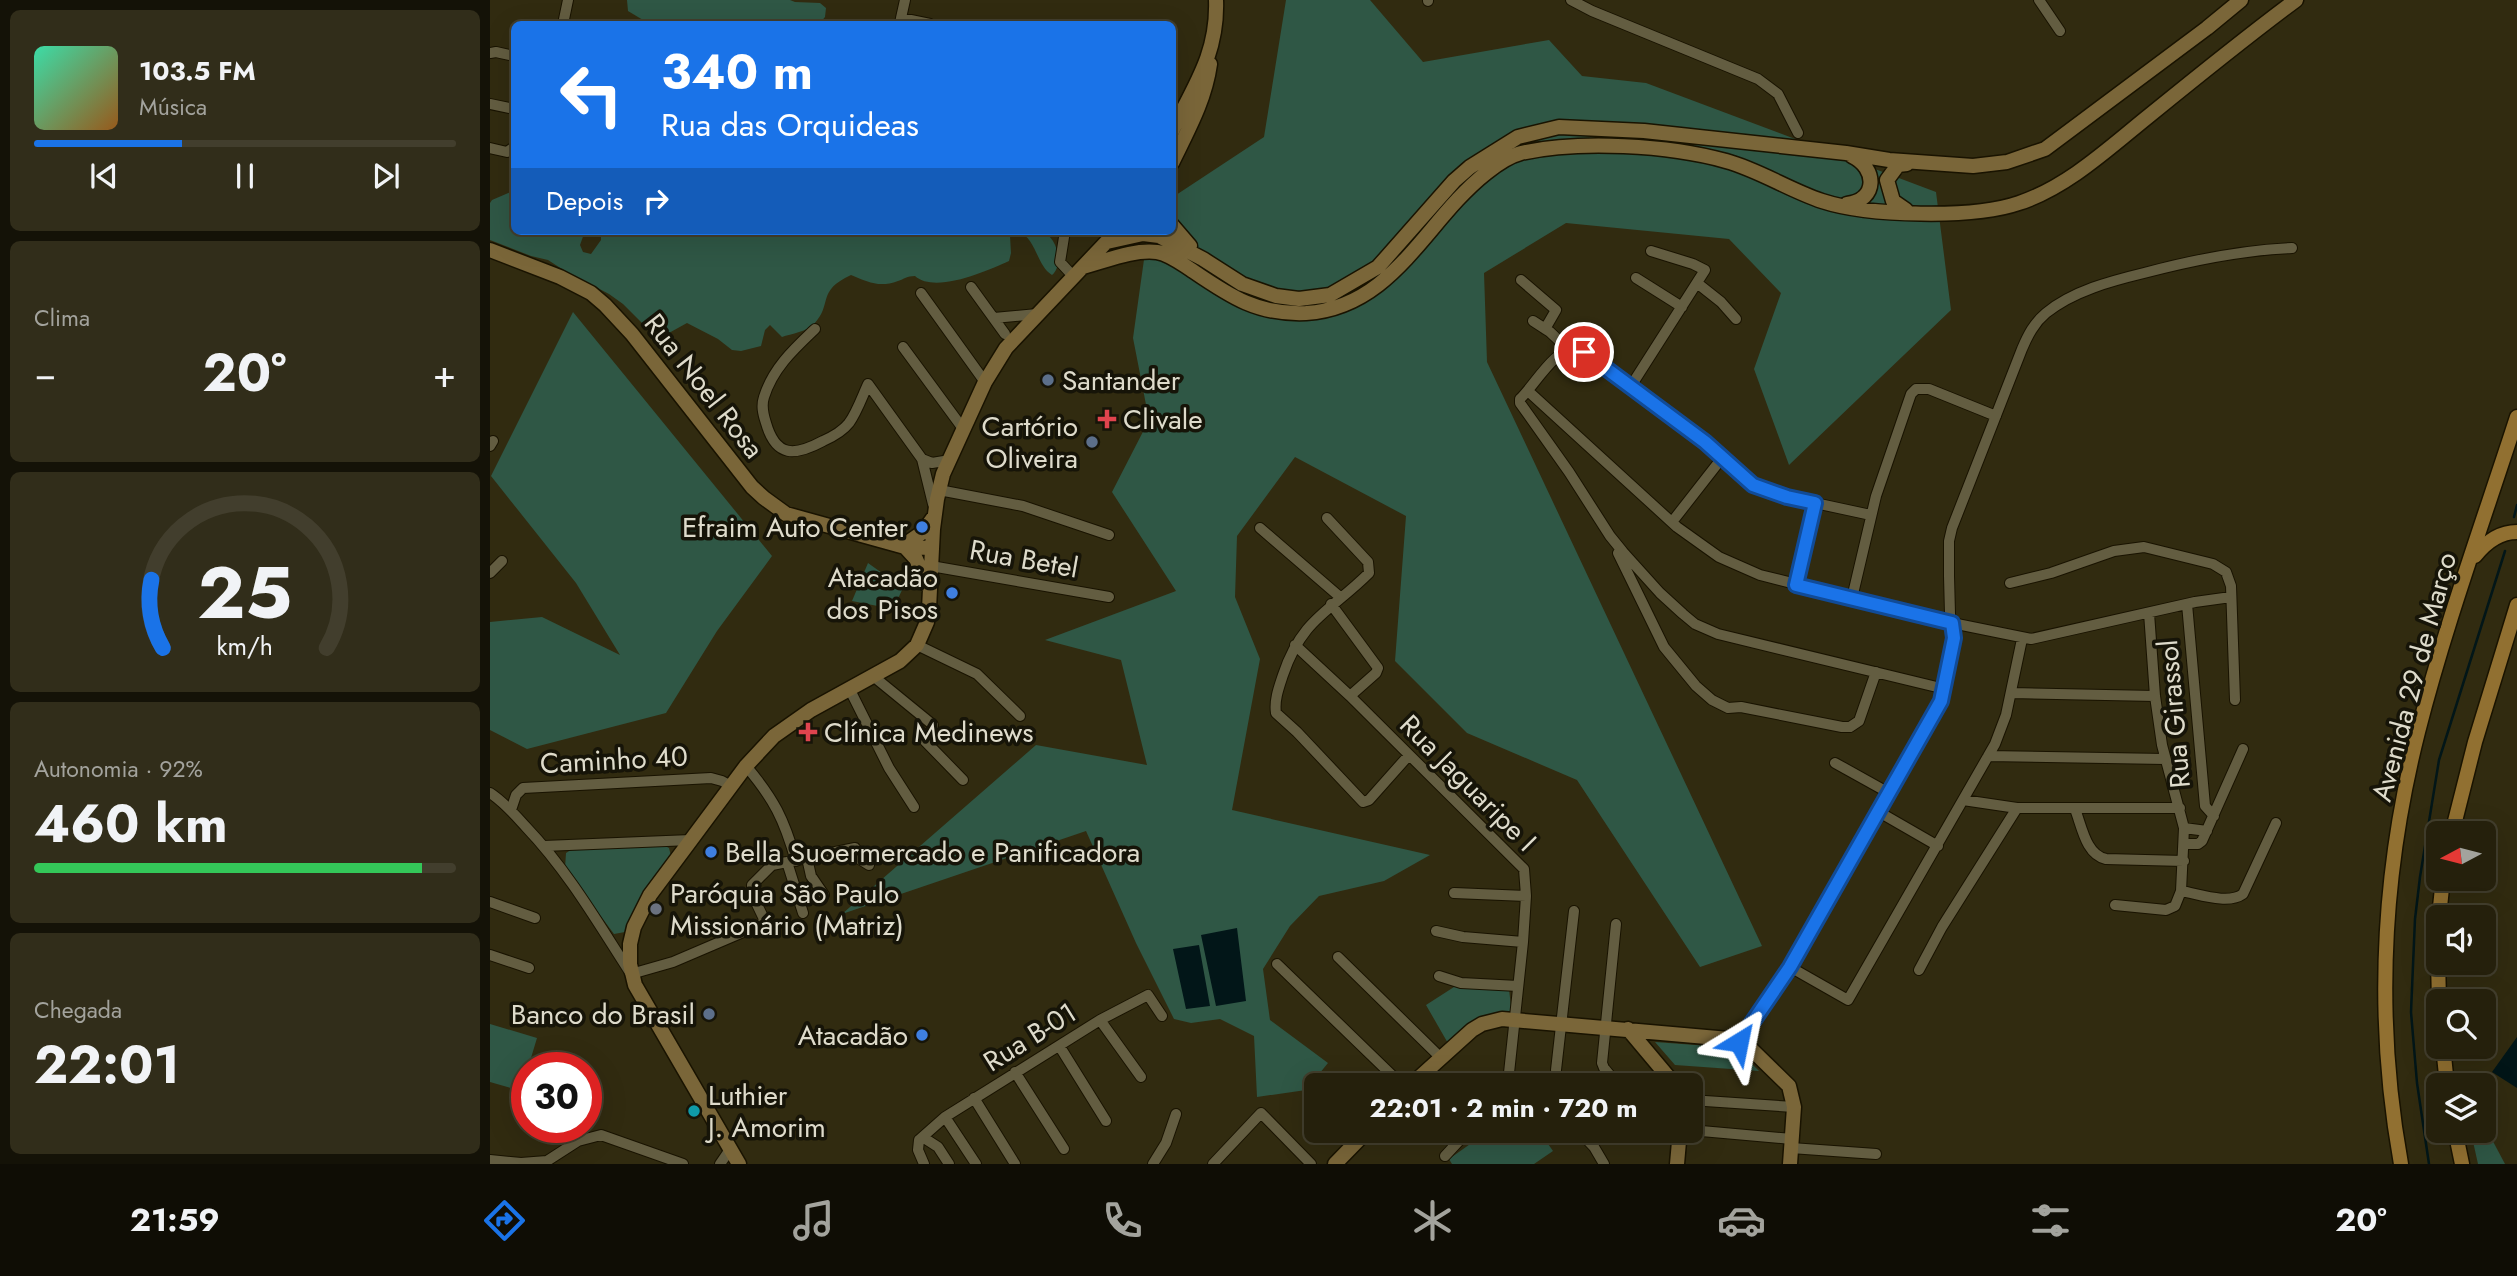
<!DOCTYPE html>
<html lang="pt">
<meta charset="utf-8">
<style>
:root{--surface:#25200c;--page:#312d1a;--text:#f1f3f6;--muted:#a3a39d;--line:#423e2d;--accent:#1a73e8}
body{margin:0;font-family:Jost,sans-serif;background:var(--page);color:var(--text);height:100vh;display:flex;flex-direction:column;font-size:26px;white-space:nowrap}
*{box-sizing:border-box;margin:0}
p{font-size:23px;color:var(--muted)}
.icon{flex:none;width:38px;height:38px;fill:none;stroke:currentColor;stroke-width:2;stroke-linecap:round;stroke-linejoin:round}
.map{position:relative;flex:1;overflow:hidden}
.side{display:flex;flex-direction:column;gap:10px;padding:10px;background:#141207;width:490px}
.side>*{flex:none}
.banner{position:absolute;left:21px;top:21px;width:665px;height:214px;border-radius:10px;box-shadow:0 7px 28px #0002,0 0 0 2px var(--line);background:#1a73e8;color:#fff;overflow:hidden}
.needle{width:46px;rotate:263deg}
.controls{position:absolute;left:1936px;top:821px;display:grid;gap:14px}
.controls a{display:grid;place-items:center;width:70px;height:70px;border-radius:10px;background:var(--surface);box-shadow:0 7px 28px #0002,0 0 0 2px var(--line);font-size:35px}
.speed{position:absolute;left:21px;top:1052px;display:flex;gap:14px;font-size:35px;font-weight:700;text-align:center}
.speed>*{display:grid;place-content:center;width:91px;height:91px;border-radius:50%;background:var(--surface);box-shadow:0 7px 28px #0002,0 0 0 2px var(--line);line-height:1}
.speed .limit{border:10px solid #d22;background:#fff;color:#111}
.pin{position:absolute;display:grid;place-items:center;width:60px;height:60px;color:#fff;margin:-30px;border:4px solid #fff;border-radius:50%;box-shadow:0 2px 7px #0007}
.me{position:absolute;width:77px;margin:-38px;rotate:35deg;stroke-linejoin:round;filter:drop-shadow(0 0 5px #0008)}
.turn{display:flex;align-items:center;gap:24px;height:147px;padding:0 35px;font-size:32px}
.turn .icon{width:91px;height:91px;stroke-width:2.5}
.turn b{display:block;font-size:49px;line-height:60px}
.then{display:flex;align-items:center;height:66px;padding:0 35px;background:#0003;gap:14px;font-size:26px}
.big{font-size:52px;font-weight:700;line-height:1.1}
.side .widget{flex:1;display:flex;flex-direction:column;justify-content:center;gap:10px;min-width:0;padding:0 24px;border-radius:10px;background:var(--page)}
.side .dial{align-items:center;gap:0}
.dial svg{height:182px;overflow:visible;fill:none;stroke:var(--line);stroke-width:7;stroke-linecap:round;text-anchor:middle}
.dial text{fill:var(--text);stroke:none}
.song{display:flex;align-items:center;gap:21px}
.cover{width:84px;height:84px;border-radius:10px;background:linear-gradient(135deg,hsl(160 70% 55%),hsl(30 70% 35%))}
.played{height:7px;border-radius:4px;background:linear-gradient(90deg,var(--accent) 35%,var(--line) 35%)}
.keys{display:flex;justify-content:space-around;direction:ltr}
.heat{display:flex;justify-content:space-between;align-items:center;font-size:38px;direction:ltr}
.charge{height:10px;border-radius:5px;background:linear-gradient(90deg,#34c759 92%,var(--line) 0)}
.trip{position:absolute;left:814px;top:1073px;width:399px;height:70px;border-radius:10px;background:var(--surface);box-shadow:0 7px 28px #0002,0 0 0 2px var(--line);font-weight:700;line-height:70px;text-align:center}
.tabs{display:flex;height:112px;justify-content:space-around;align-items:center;background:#0f0d05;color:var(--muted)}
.tabs .icon{width:49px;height:49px}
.tabs .selected{color:var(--accent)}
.tabs b{font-size:32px;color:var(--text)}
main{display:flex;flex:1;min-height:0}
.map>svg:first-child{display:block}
.green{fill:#2f5745}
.water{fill:#021618}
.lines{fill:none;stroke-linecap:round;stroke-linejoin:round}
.stream{stroke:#021618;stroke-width:2.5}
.street-casing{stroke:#191300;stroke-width:12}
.secondary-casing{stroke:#191300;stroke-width:17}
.primary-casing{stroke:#191300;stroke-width:17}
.street{stroke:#635d41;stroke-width:10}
.secondary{stroke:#7a6639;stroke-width:14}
.primary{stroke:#917031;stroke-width:14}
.route-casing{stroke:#114b97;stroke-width:18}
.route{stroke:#1a73e8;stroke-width:12}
.service-dot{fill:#5c6f8a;stroke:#161408;stroke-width:2.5}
.health-dot{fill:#e0444e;stroke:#161408;stroke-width:2.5}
.shop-dot{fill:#3f7fe0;stroke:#161408;stroke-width:2.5}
.worship-dot{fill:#6b7280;stroke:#161408;stroke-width:2.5}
.culture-dot{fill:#0f9aa8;stroke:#161408;stroke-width:2.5}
.labels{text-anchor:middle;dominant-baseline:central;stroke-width:7;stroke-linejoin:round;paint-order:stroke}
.poi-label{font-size:28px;fill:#dedbcb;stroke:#161408;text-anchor:start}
.street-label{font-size:28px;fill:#dedbcb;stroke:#161408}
</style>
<main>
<section class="side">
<div class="widget">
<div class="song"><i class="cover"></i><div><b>103.5 FM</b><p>Música</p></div></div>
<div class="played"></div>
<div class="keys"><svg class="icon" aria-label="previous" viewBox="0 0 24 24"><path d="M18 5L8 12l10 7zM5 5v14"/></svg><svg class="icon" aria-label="pause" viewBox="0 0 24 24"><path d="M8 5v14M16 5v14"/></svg><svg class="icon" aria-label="next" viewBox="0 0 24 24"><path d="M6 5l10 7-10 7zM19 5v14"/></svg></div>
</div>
<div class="widget"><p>Clima</p>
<div class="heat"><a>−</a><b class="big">20°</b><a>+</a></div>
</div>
<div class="widget dial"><svg viewBox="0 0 100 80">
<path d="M14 69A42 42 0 1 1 86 69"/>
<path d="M14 69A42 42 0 0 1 9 39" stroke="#1a73e8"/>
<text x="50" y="56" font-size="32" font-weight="700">25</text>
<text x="50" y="72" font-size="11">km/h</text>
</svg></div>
<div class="widget"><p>Autonomia · 92%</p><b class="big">460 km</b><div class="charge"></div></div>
<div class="widget"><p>Chegada</p><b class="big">22:01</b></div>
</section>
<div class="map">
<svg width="2027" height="1164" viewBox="0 0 2027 1164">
<rect width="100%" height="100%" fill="#312b10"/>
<path class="green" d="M 137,0 L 300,0 L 305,2 L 330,3 L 336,8 L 335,17 L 329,24 L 159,24 L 161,20 L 153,20 L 138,11 Z
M 796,0 L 880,0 L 933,62 L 1059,40 L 1092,76 L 1156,83 L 1446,192 L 1461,310 L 1299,465 L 1264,369 L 1291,293 L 1239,239 L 1076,223 L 994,273 L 997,362 L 1272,946 L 1210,967 L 1087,780 L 977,733 L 905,661 L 916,516 L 805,457 L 747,536 L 745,597 L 770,659 L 742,810 L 940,855 L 894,881 L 829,896 L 800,926 L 773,969 L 780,1020 L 838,1063 L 816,1090 L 767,1097 L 764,1036 L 730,1019 L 701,1023 L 684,1019 L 646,943 L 596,831 L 352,914 L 546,745 L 657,765 L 631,660 L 555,640 L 686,591 L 622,492 L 659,420 L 643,338 L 658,231 L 682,231 L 683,197 L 774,137 Z
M 23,191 L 24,191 L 24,231 L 45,231 L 47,234 L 56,231 L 95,231 L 90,245 L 93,252 L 101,254 L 111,240 L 111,231 L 128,231 L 129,233 L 142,237 L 152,231 L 525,231 L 520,236 L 521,253 L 519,261 C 497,271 445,294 425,276 C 417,276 414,279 408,281 C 389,288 378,282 361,275 C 326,291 343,304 324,324 C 318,331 301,334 292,337 L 280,325 L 275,330 L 271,346 L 251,351 L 242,350 L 228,339 L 197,323 L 168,339 L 133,304 L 119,294 L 75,271 L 58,260 L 41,256 L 0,240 L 0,203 L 2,200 Z
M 528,231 C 534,231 545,229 551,231 C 568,237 574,265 562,275 C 546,265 547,239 528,231 Z
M 83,312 L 282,556 L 227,631 L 176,713 L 37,749 L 0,730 L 0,622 L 52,617 L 130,655 L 86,583 L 1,476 Z
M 378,563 L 413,588 L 403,609 L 362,601 Z
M 173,845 L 179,848 L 181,856 L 146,906 L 135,932 L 124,934 L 75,868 L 76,853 L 84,848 Z
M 964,987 L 1019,989 L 1022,1015 L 959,1045 L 936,1005 Z
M 0,1024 L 47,1038 L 31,1091 L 0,1082 Z
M 1165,1042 L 1246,1048 L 1269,1071 L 1185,1065 Z
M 1000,1130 L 1049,1131 L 1063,1151 L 1044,1164 L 962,1164 L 959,1159 Z
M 1998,1132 L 2015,1164 L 1988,1164 L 1982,1137 Z"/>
<path class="water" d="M 747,928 L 756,1001 L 726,1006 L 711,935 Z
M 709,945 L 720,1006 L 696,1009 L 683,949 Z
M 2027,1037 L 2027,1088 L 2002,1072 Z"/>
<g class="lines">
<path class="stream" d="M 2024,517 L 2027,505
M 1939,1164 L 1927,1083 L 1921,1012 L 1925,919 L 1930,877 L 1949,760 L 2015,551"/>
<g class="street-casing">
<path id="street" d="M 1081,0 L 1102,11 L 1268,79 L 1288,94 L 1308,133
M 1549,0 L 1570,31
M 938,1 L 938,0
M 411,18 L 415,0
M 73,24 L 78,0
M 410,24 L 411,18 L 440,24
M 0,53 L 6,52 L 24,56
M 0,104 L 24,109
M 0,148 L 17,152 L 24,147
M 575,231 L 570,262 L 583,276
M 1146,278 L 1192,307
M 1031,280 L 1066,310 L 1055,329
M 1207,283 L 1231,302 L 1246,319
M 481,287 L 515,334
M 431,293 L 495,382
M 504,318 L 547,314
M 1043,321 L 1060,332 L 1078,349
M 325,329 C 304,349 283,368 274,397 C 271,406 273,414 276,423 C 286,458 305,456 333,441 C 342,437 352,432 359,423 C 367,412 372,397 378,384 L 432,459 L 443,504
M 413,347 L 474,430
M 1141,386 L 1215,270 L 1203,264 L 1161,251
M 1038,391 L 1187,527 L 1229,557 L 1270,575 L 1462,623 L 1541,639 L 1705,602 L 1741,597
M 0,446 L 3,441
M 432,459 L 442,463 L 460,460
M 449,490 L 533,506 L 619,535
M 1381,515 L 1297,497 L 1263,485 L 1215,442 L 1141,386 L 1088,348 C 1065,347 1045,385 1030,399 L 1030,403 L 1079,472 L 1120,536 L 1133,552 L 1170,593 L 1193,614 L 1205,624 L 1228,634 L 1455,689
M 837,518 L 878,562 L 879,573 C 841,611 812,618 793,675 C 789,687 784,700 786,713 L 807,732 L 873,802 L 879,800 L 919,755
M 1182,522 L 1232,458
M 770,528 L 850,597
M 1128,553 L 1174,647 L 1206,686 L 1222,700 L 1238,708 L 1251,707 L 1352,727 L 1360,727 L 1369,721 L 1386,672
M 441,566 L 619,597
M 0,573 L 12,561
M 1520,583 L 1561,573 L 1624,551 L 1654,547 L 1723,564 L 1736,572 L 1741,586 L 1745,700
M 1305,585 L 1325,503
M 1362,598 L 1386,496 L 1421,394 L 1426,389 L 1439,389 L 1506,416
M 841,604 L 888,668 L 886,673 L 860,696
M 1697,604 L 1715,806 L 1724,816
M 1659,613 L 1665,696 L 1672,745 L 1694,828 L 1691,891 C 1709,894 1738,905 1753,894 L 1786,823
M 427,645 L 487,674 L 530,716
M 805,645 L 860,696 L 1034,869 L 1036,896 L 1033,942 L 1019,1073
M 383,676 L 443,725 L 443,730 L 435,736 L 435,741 L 473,780
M 359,688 L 399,768 L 424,807
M 1522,693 L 1665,696
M 1498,756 L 1675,759
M 1345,763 L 1399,793
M 256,766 C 284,799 294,819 306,861
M 0,793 C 14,802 25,815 36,827 C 78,871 108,923 141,974 L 183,962 L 272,924 L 274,919 L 262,894 L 262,885 L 282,865 L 297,862
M 1473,800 L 1527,808 L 1690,808
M 1585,809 C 1592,827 1596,855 1616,859 L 1694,861
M 21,810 L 26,795 L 33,788 L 221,778 L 232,781 L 241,786
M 1389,812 L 1448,846
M 1694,828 L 1717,831
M 1694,844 L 1708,844 L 1712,841 L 1753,749
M 54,846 L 201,840
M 317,858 L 321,876 L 334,895
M 964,893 L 1036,896
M 0,902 L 45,918
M 1625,905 L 1676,910 L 1685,906 L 1691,891
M 313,913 L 297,862 L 365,848 L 371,860 L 379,865
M 1126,924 L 1112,1063 L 1114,1068 L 1128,1085
M 946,931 L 973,937 L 1033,942
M 0,955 L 39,968
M 848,957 L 950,1057
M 787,964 L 912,1085
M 1300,967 L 1358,1000 L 1505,744 L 1516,715 L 1532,639
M 1429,970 L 1452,927 L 1527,808
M 949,976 L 971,983 L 1028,986
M 610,1020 L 651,1077
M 1249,1042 L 1300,967 L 1452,701 L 1464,638 L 1460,614 L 1459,576 L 1459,541 L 1462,528 L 1532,349 C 1538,335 1544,323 1556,313 C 1583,291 1621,281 1654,273 C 1703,260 1751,250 1802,248
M 570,1047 L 616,1121
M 1066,1070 L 1084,911
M 525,1072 L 574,1149
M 484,1098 L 525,1164
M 1200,1100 L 1304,1107
M 455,1117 L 486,1164
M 78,1127 L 83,1143
M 857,1130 L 868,1141
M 1088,1130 L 1104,1147 L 1114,1164
M 1200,1130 L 1302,1139
M 429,1140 L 455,1117 L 610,1020 L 658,995 L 672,1016
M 1301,1148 L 1386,1154
M 955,1156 L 979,1130
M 0,1160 L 31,1163 L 57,1161 L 88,1141 L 111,1135 L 193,1164
M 230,1164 L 241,1148
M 434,1164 L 428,1150 L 429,1140 L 434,1138 L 448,1147 L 459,1164
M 663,1164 L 676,1143 L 686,1114
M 723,1164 L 771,1113 L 821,1164"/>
</g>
<g class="secondary-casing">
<path id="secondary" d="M 682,131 C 705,85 728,53 726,0
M 682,163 C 698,130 715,100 720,64
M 1357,204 C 1388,200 1387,168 1362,156
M 1416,210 L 1403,201 L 1397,180 L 1408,165 L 1417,164
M 682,225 L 700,246
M 617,242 L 653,234 L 669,236 L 713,259 L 752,284 L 786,296 L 809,299 L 840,295 L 888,267 L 964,181 L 980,167 L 1028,137 L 1069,127 L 1154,131 L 1356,153 L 1399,160 L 1483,166 L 1517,162 L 1555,149 L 1717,28 L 1751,0
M 0,250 L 70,277 L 101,293 L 115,305 L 142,334 L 262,487 L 274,498 L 296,514 L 415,547 L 442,548
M 593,267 C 616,261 643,249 667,252 C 680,254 692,264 703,271 C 741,297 768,315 816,313 C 904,307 935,221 996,173 C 1006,165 1019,156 1031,153 C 1089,140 1179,145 1236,161 C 1269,170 1299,190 1332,201 C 1378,216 1483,219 1529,203 C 1578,187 1620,147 1660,115 C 1708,76 1756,37 1806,0
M 420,541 L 433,532 L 443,518
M 415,547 L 426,559 L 437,585
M 1138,1029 L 1185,1085
M 921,1085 L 982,1030 L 992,1024 L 1012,1019 L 1239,1039 L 1259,1047 L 1299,1086 L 1304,1107 L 1300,1164
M 249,1164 L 145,985 L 140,964 L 140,944 L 144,927 L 160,895 L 201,840 L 256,766 L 284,736 L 321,710 L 410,661 L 427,645 L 437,622 L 439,609 L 443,529 L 447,499 L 453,474 L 495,382 L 516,348 L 623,235
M 845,1164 L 878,1130
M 1187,1164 L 1190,1130"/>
</g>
<g class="primary-casing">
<path id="primary" d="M 1985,556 C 1996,542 2009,532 2027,532
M 1962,833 L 1985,742 L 2027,605
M 1949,917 L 1953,878
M 1948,960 L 1949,1001
M 1953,1046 L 1957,1085
M 1965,1130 L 1972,1164
M 1911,1164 C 1885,1020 1892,874 1928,732 C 1955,626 1993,522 2027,417"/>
</g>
<use href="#street" class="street"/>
<use href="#secondary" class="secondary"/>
<use href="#primary" class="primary"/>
</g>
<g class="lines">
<g class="route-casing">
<path id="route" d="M 1094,352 L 1215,442 L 1263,485 L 1297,497 L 1325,503 L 1306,585 L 1462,623 L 1464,638 L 1451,701 L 1300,967 L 1249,1042"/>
</g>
<use href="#route" class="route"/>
</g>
<g class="service-dot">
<circle cx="558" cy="380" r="7"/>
<circle cx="602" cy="442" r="7"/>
<circle cx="219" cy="1014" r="7"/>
</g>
<g class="health-dot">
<path d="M613.5 408.5h7v7h7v7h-7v7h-7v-7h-7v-7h7z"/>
<path d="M314.5 721.5h7v7h7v7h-7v7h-7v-7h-7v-7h7z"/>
</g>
<g class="shop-dot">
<circle cx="432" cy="527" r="7"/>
<circle cx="462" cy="593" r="7"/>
<circle cx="221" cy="852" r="7"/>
<circle cx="432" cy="1035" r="7"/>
</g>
<circle class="worship-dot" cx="166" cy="909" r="7"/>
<circle class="culture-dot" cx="204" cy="1111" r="7"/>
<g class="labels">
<g class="poi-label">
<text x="572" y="380">Santander</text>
<text x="633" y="419">Clivale</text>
<text x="588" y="426" text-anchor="end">Cartório<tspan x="588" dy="32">Oliveira</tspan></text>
<text x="418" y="527" text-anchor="end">Efraim Auto Center</text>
<text x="448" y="577" text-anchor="end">Atacadão<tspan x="448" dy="32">dos Pisos</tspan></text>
<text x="334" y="732">Clínica Medinews</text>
<text x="235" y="852">Bella Suoermercado e Panificadora</text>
<text x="180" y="893">Paróquia São Paulo<tspan x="180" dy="32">Missionário (Matriz)</tspan></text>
<text x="205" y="1014" text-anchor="end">Banco do Brasil</text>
<text x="418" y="1035" text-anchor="end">Atacadão</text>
<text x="218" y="1095">Luthier<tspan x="218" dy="32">J. Amorim</tspan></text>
</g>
<g class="street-label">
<text transform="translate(214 386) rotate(52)">Rua Noel Rosa</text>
<text transform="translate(534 559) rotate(10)">Rua Betel</text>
<text transform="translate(1924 677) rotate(-75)">Avenida 29 de Março</text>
<text transform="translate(1684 714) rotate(-95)">Rua Girassol</text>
<text transform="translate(124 760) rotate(-3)">Caminho 40</text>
<text transform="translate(978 783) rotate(45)">Rua Jaguaripe I</text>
<text transform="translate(540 1037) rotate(-32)">Rua B-01</text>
</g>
</g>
</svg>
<div class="controls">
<a><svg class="needle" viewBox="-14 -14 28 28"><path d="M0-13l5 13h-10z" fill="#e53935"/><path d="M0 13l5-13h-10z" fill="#a3a39d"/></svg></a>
<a><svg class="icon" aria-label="sound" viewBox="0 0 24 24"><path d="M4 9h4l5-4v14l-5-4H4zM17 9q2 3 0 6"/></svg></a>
<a><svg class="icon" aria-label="search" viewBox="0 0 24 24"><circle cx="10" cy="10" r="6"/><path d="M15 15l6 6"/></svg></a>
<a><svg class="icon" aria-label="layers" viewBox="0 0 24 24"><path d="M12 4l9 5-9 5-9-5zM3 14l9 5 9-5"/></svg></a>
</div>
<div class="speed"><div class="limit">30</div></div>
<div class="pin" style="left:1094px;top:352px;background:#d93025"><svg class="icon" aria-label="arrive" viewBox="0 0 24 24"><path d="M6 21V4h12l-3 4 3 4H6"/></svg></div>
<svg class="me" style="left:1249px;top:1042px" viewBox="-20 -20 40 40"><path d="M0-17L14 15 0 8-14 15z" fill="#1a73e8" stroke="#fff" stroke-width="4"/></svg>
<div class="trip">22:01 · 2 min · 720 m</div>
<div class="banner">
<div class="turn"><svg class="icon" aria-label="left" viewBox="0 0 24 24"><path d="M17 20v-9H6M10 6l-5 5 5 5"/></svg><div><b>340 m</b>Rua das Orquideas</div></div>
<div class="then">Depois<svg class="icon" aria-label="right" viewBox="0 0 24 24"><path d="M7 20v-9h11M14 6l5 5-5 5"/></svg></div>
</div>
</div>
</main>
<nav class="tabs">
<b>21:59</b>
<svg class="icon selected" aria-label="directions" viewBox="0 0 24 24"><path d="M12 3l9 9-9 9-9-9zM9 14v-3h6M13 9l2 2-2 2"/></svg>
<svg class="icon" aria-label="music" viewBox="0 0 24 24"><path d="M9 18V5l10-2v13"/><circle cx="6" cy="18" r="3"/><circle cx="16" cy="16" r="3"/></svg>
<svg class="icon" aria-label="phone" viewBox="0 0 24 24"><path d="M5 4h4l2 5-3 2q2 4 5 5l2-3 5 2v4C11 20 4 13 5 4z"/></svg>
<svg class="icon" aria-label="climate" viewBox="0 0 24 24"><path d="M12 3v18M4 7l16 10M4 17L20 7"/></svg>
<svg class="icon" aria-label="car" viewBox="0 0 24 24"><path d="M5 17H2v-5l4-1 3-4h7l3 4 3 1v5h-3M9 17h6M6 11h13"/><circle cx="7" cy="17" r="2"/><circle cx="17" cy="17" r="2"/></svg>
<svg class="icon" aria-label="filters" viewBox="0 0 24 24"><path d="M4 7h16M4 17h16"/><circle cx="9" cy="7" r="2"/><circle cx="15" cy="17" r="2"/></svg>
<b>20°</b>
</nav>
